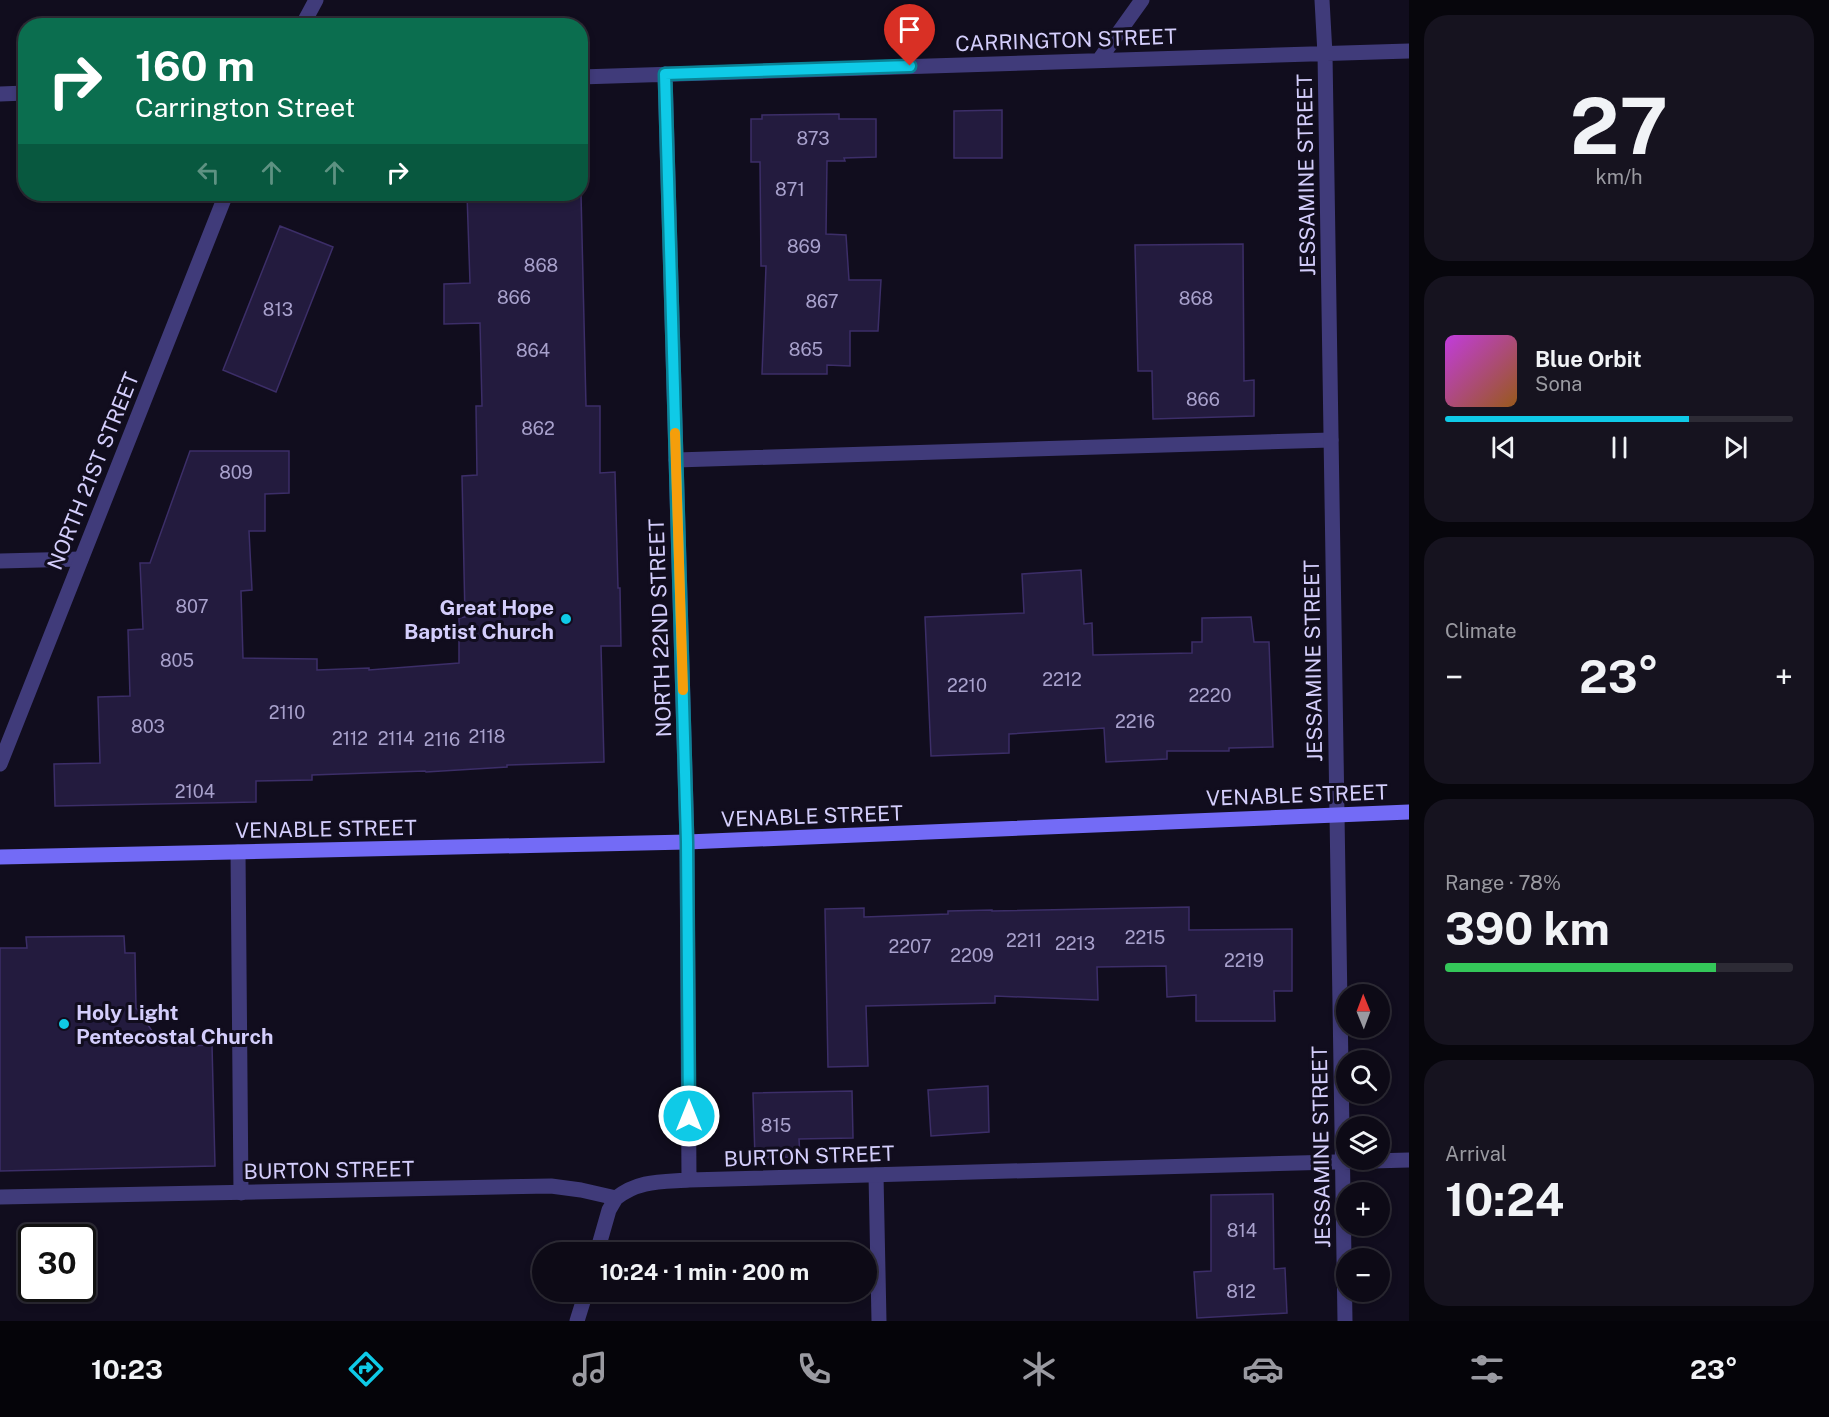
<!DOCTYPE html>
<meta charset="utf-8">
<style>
:root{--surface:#0d0a16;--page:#16131f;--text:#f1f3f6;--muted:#9a9aa1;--line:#2d2b35;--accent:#0fcae7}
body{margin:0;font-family:"Public Sans",sans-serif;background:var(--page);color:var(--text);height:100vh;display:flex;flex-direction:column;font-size:22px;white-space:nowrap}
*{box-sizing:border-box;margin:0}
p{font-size:20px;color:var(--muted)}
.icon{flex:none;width:33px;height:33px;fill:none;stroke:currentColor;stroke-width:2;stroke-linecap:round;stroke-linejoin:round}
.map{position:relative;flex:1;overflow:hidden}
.panel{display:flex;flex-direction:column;gap:15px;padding:15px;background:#07060c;width:420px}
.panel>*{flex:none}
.hud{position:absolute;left:18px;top:18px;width:570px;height:183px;border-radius:24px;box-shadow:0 3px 9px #0003,0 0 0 2px var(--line);background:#0b6e4f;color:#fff;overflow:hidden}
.needle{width:39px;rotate:359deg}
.buttons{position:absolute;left:1336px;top:984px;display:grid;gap:12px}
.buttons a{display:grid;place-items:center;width:54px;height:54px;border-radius:50%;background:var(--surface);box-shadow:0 3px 9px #0003,0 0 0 2px var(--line);font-size:30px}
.speed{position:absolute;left:18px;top:1224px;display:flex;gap:12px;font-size:30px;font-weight:700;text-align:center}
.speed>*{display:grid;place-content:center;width:78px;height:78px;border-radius:50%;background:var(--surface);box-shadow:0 3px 9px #0003,0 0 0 2px var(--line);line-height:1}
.speed .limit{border:3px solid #111;border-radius:9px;background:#fff;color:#111}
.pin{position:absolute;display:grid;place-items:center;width:51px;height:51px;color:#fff;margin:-62px -26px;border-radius:50% 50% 50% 0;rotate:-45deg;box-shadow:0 0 6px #0007}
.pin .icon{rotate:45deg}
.me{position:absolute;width:66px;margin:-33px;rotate:0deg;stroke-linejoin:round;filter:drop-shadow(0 0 4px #0008)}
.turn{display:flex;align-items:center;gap:21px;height:126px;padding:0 18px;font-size:27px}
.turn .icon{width:78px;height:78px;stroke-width:2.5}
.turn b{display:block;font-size:42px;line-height:51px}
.lanes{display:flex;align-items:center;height:57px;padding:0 18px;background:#0003;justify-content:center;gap:30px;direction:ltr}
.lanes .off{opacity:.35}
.big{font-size:45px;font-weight:700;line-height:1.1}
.panel .tile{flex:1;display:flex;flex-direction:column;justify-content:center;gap:9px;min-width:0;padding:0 21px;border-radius:24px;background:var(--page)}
.panel .dial{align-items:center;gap:0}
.dial b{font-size:78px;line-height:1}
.song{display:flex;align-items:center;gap:18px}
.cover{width:72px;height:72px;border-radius:9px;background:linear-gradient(135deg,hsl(290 70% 55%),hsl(30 70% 35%))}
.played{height:6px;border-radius:3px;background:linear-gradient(90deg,var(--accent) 70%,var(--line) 70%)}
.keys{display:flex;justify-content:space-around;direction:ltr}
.heat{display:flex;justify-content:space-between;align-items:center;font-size:33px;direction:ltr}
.charge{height:9px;border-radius:4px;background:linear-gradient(90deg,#34c759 78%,var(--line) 0)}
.trip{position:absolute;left:532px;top:1242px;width:345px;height:60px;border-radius:30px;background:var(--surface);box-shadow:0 3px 9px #0003,0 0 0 2px var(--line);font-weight:700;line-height:60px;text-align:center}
.dock{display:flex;height:96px;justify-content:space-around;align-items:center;background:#050409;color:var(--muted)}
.dock .icon{width:42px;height:42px}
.dock .active{color:var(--accent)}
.dock b{font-size:27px;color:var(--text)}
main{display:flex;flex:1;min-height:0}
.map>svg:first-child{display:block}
.building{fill:#231b3e;stroke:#3c2e68;stroke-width:1.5}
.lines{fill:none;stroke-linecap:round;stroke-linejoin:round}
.lane{stroke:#403b7a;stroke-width:15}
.street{stroke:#403b7a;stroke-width:15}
.secondary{stroke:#736bf6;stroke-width:15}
.route-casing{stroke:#0a8396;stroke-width:15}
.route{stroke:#0fcae7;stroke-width:10}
.slow{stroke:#f59e0b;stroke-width:10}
.poi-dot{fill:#0fcae7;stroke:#110d1e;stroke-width:2}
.labels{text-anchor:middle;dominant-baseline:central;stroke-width:6;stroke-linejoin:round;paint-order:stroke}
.number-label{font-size:18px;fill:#a8a1cc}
.street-label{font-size:21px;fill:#d4cefc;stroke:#110d1e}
.poi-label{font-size:21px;font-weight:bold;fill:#d4cefc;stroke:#110d1e;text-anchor:end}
</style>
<main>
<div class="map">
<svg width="1409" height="1321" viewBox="0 0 1409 1321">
<rect width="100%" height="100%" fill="#110d1e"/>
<path class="building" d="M 1002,110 L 1002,158 L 954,158 L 954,111 Z
M 839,114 L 839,119 L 876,119 L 876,157 L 844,158 L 845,161 L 827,161 L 826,234 L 846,235 L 849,280 L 881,280 L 878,331 L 850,331 L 850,366 L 827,365 L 827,374 L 762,374 L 766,266 L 761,266 L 760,162 L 751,162 L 751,119 L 762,119 L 762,115 Z
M 467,194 L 581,194 L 586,406 L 600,406 L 600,473 L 615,472 L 618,588 L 620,588 L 621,646 L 601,646 L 604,762 L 507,765 L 507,767 L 426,772 L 425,771 L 312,775 L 312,780 L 256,781 L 256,802 L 55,806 L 54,764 L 100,763 L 98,697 L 130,696 L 128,630 L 143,629 L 140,563 L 150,563 L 190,451 L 289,451 L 289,493 L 265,494 L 265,531 L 249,531 L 252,590 L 241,591 L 243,658 L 317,659 L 317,670 L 369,668 L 369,670 L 459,663 L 459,618 L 465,617 L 462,476 L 477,475 L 476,406 L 482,406 L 480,323 L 444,324 L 444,284 L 470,283 Z
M 280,226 L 333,247 L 276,392 L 223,370 Z
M 1243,244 L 1244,381 L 1254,380 L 1254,416 L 1153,419 L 1152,371 L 1138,371 L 1135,245 Z
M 1081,570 L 1084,624 L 1092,623 L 1093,655 L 1192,653 L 1192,642 L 1202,642 L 1202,618 L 1251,617 L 1254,642 L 1269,642 L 1273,747 L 1229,748 L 1229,751 L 1167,751 L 1167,759 L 1106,762 L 1104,728 L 1009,734 L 1009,753 L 931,756 L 925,617 L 1024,613 L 1022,574 Z
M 1189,907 L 1189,930 L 1292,929 L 1292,991 L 1274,991 L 1275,1021 L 1196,1021 L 1196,995 L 1167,997 L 1166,966 L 1097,967 L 1098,1000 L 995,996 L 995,1003 L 866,1006 L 868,1066 L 828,1067 L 825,909 L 864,908 L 864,917 L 948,914 L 948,911 L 992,910 L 992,911 Z
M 124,936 L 125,953 L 135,953 L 136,1008 L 157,1038 L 188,1037 L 188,1046 L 212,1045 L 215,1166 L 0,1171 L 0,948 L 27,948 L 26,937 Z
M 988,1086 L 989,1132 L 931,1136 L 928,1090 Z
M 852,1091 L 853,1138 L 799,1139 L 800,1157 L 755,1158 L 753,1093 Z
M 1273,1194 L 1274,1269 L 1285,1268 L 1287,1313 L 1197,1318 L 1194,1272 L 1211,1271 L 1211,1195 Z"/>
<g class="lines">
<path class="lane" d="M 676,460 L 1331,440
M 0,561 L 81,559
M 238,852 L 241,1193
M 876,1175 L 879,1321"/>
<path class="street" d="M 1322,0 L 1325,54 L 1345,1321
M 302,26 L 316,0
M 1099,60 L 1142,0
M 665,74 L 687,842 L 689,1180
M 580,77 L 1409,51
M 0,94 L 26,93
M 0,764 L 226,194
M 0,1197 L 551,1186 L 581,1190 L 616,1198 C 639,1180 661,1182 689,1180 L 1409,1160
M 597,1252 L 609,1210 L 616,1198
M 577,1321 L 586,1292"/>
<path class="secondary" d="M 0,857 L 687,842 L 1409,812"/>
</g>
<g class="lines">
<g class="route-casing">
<path id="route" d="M 689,1116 L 687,842 L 665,74 L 910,66"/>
</g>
<use href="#route" class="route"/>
<path class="slow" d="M 675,433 L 683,690"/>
</g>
<g class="poi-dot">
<circle cx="566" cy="619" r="6"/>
<circle cx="64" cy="1024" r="6"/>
</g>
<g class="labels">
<g class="number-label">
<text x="813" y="138">873</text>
<text x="790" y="189">871</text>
<text x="804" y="246">869</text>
<text x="541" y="265">868</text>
<text x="514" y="297">866</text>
<text x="1196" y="298">868</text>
<text x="822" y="301">867</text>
<text x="278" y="309">813</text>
<text x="806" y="349">865</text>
<text x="533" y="350">864</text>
<text x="1203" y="399">866</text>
<text x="538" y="428">862</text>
<text x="236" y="472">809</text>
<text x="192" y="606">807</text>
<text x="177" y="660">805</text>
<text x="1062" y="679">2212</text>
<text x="967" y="685">2210</text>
<text x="1210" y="695">2220</text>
<text x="287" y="712">2110</text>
<text x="1135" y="721">2216</text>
<text x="148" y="726">803</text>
<text x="487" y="736">2118</text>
<text x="350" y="738">2112</text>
<text x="396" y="738">2114</text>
<text x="442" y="739">2116</text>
<text x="195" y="791">2104</text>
<text x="1145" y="937">2215</text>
<text x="1024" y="940">2211</text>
<text x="1075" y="943">2213</text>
<text x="910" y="946">2207</text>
<text x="972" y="955">2209</text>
<text x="1244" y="960">2219</text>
<text x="776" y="1125">815</text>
<text x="1242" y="1230">814</text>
<text x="1241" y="1291">812</text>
</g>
<g class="street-label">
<text transform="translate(1066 40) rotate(-2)">CARRINGTON STREET</text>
<text transform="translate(1306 175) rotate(-91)">JESSAMINE STREET</text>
<text transform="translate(93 471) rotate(-68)">NORTH 21ST STREET</text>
<text transform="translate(660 628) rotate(-92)">NORTH 22ND STREET</text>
<text transform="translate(1313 661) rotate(-91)">JESSAMINE STREET</text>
<text transform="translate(1297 795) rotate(-2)">VENABLE STREET</text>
<text transform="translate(812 816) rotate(-2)">VENABLE STREET</text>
<text transform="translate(326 829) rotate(-1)">VENABLE STREET</text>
<text transform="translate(1321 1147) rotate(-91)">JESSAMINE STREET</text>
<text transform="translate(809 1156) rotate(-2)">BURTON STREET</text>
<text transform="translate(329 1170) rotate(-1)">BURTON STREET</text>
</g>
<g class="poi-label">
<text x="554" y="607">Great Hope<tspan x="554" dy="24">Baptist Church</tspan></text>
<text x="76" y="1012" text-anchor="start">Holy Light<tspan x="76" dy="24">Pentecostal Church</tspan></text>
</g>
</g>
</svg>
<div class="buttons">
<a><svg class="needle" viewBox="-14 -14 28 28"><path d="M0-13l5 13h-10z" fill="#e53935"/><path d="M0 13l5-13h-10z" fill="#9a9aa1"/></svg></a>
<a><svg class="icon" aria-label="search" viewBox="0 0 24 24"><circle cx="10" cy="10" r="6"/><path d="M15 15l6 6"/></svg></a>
<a><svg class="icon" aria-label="layers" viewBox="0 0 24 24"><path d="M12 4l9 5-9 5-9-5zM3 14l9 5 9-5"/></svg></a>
<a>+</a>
<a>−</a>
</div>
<div class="speed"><div class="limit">30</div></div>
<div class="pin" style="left:910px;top:66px;background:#d93025"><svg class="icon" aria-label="arrive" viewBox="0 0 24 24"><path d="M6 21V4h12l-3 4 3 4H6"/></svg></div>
<svg class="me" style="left:689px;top:1116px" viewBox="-20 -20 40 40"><circle r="17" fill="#0fcae7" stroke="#fff" stroke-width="3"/><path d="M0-11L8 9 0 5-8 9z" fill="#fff"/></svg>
<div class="trip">10:24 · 1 min · 200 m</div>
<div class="hud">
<div class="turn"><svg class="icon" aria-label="right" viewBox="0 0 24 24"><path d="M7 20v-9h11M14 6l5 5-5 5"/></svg><div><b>160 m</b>Carrington Street</div></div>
<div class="lanes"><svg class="icon off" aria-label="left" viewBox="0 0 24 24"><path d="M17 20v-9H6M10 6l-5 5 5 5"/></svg><svg class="icon off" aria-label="ahead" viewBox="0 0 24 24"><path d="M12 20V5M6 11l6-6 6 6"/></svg><svg class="icon off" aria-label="ahead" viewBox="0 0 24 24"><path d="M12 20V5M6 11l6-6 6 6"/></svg><svg class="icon" aria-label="right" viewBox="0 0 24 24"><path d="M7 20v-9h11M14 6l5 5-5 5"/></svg></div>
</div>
</div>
<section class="panel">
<div class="tile dial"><b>27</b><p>km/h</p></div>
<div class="tile">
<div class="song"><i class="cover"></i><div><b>Blue Orbit</b><p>Sona</p></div></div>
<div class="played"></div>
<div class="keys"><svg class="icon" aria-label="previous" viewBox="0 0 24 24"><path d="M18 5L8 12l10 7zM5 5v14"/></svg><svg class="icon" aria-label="pause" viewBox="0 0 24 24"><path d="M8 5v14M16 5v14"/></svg><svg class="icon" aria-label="next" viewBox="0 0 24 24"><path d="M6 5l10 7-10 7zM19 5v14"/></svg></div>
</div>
<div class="tile"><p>Climate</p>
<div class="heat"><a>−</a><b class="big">23°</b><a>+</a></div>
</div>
<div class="tile"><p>Range · 78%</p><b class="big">390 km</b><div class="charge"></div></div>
<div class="tile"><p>Arrival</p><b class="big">10:24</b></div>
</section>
</main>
<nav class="dock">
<b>10:23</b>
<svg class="icon active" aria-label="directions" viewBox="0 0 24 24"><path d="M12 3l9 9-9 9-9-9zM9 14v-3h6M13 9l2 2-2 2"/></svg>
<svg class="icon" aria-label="music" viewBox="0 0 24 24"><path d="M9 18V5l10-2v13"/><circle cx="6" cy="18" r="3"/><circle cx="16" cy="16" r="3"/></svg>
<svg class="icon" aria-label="phone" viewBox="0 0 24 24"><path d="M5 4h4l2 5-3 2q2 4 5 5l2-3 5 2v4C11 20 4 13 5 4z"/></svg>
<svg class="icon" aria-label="climate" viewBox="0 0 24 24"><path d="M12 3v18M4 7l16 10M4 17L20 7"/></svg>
<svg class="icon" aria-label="car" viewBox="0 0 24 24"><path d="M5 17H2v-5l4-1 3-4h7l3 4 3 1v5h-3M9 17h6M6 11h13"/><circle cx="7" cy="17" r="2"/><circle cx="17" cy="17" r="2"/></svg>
<svg class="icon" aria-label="filters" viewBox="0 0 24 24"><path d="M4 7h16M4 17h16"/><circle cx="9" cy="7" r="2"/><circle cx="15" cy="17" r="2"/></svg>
<b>23°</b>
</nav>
